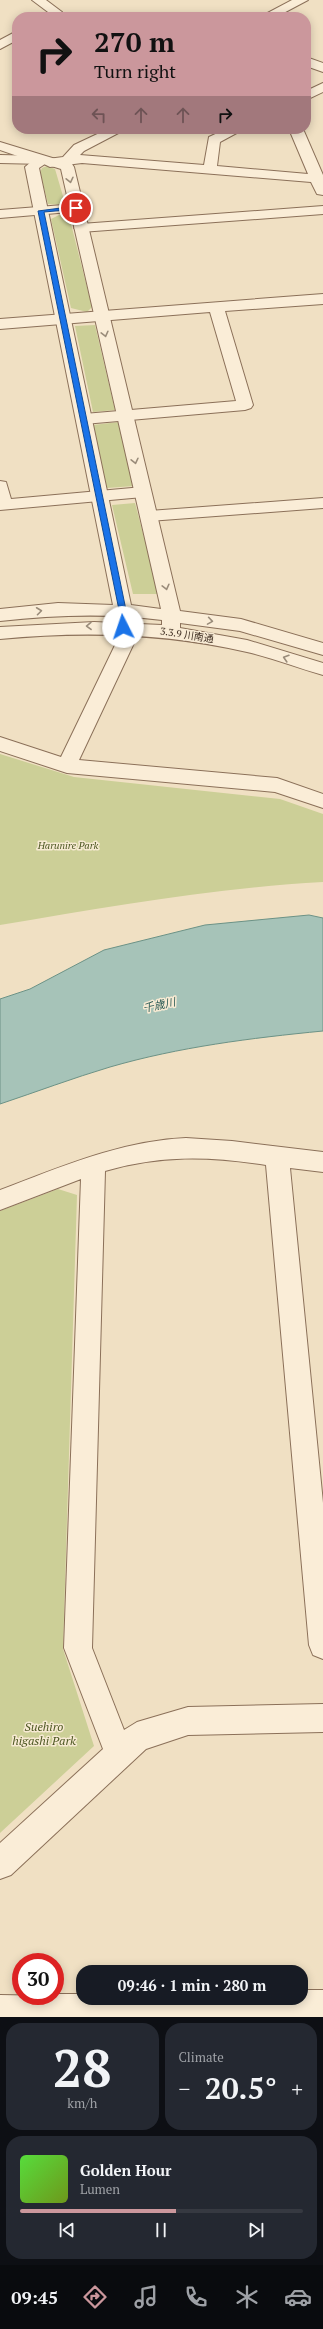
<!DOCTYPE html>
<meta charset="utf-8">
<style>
:root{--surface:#171b24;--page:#242831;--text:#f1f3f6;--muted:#9ea1a6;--line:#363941;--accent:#cb979c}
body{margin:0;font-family:"PT Serif","Noto Sans JP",serif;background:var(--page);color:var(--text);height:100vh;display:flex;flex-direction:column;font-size:15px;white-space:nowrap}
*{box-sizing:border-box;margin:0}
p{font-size:13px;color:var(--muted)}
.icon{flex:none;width:22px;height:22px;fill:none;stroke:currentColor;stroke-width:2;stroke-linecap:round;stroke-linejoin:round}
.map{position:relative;height:2017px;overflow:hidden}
.drawer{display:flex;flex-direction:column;gap:6px;padding:6px;background:#0d0f14;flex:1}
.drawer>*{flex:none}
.hud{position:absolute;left:12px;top:12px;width:299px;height:122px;border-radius:16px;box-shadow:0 2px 10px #0003;background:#cb979c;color:#111;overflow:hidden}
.speed{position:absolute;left:12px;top:1953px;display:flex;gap:8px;font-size:20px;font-weight:700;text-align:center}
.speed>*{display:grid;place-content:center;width:52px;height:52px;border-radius:50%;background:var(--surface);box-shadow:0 2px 10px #0003;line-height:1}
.speed .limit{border:6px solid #d22;background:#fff;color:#111}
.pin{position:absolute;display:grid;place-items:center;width:34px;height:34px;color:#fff;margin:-17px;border:2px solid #fff;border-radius:50%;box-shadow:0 1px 4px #0007}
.me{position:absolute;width:44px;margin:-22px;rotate:356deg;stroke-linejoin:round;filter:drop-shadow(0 0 3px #0008)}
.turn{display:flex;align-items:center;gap:14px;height:84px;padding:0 16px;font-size:18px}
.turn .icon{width:52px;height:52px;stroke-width:2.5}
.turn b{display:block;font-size:28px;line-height:34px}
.lanes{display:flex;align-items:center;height:38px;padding:0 16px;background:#0003;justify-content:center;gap:20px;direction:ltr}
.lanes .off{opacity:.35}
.big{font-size:30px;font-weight:700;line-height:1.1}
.drawer .widget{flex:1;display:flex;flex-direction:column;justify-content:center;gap:6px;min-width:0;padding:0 14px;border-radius:16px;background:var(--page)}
.drawer .dial{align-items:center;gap:0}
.dial b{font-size:52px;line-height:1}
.song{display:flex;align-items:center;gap:12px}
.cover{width:48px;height:48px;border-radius:6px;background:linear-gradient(135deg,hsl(110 70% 55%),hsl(80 70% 35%))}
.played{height:4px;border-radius:2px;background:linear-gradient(90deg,var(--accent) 55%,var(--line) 55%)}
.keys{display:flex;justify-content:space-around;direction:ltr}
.heat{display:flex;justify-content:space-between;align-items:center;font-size:22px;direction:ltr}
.drawer .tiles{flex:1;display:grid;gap:6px;grid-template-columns:1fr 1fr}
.widget:last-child{grid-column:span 2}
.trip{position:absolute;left:76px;top:1965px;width:232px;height:40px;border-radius:16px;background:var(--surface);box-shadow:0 2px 10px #0003;font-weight:700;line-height:40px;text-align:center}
.tabs{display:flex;height:64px;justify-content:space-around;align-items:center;background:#090b0e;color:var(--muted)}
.tabs .icon{width:28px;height:28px}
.tabs .on{color:var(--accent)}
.tabs b{font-size:18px;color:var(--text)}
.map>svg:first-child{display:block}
.green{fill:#cccf97}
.water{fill:#a6c3b8;stroke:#6c9286}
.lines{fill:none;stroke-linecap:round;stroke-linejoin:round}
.minor-casing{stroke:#8b7059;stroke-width:2}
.tertiary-casing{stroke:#8b7059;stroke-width:2}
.minor{fill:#faedd7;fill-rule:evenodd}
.tertiary{fill:#faedd7;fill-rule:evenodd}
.oneway{stroke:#9a8c7a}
.route{fill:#1a73e8;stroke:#114b97}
.labels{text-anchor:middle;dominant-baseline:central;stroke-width:3;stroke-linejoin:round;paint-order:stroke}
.street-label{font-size:10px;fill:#3b2a1e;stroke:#f7ead3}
.park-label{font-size:10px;font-style:italic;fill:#4e5823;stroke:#f7ead3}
.water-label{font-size:11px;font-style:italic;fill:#2c5b55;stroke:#f7ead3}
.near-park-label{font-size:12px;font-style:italic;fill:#4e5823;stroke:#f7ead3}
</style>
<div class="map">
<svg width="323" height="2017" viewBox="0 0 323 2017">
<rect width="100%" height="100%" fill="#f0e0c3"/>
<path class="green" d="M 47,166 L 55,169 L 65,203 L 63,205 L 48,204 L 40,172 L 42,168 Z
M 61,214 L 69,216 L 92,307 L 87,312 L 71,308 L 51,219 Z
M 95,325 L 115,410 L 93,412 L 75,326 Z
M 119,422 L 134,486 L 107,488 L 93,425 Z
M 135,503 L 159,594 L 133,594 L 112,505 Z
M 0,754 L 74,777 L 280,799 L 323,814 L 323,882 C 214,888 107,907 0,925 Z
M 58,1189 L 77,1195 L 63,1649 L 94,1746 L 0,1833 L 0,1211 Z"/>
<path class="water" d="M 309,915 L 323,918 L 323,1031 C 251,1038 179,1047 110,1067 C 73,1078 36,1092 0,1104 L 0,999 L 30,989 L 104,950 L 205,925 Z"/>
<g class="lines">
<g class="minor-casing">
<path id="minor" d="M 32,0 L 46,0 L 62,12 L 57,17 L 42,17 L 48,12 Z
M 292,0 L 308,0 L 276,17 L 260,17 Z
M 17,31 L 17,40 L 0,49 L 0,40 Z
M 306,57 L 323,63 L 323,72 L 306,66 Z
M 323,83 L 323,92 L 306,100 L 306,91 Z
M 108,129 L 126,129 L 84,151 L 80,155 L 204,165 L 209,137 L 226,129 L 244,129 L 220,142 L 217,166 L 308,174 L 289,129 L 303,129 L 323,175 L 323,195 L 317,194 L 311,182 L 82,163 L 50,167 L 44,164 L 0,163 L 0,155 L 42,156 L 48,159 L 63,157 L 74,145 Z
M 76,204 L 81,205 L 83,208 L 81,211 L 0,218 L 0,210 Z
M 323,206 L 323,214 L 81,232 L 74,228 L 81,224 Z
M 323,294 L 323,304 L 225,311 L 253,405 L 251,408 L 245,410 L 84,424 L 78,422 L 76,419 L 78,416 L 84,414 L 236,401 L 210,312 L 0,329 L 0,319 Z
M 0,481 L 6,482 L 11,499 L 143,487 L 149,488 L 151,492 L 149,496 L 143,497 L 0,510 Z
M 323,498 L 323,508 L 149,521 L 143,520 L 140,516 L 143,512 L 149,511 Z
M 123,604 L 129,606 L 132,610 L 135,641 L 79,760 L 277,778 L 323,794 L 323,808 L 275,792 L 67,773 L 0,751 L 0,737 L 61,757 L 117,641 L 114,610 L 117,606 Z
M 186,1138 L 232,1141 L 323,1152 L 323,1172 L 290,1168 L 323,1503 L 323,1659 L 313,1655 L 309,1645 L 266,1165 C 208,1156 161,1155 105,1171 L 92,1648 L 124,1730 L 137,1722 L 188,1707 L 323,1704 L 323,1732 L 188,1735 L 146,1749 L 11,1875 L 0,1879 L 0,1843 L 103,1749 L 64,1648 L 81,1179 L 0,1210 L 0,1190 C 61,1167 120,1141 186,1138 Z
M 301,1990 L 323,1990 L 323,2017 L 0,2017 L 0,1995 L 55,1996 L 55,1994 L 83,1994 L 83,1998 L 301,1998 Z"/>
</g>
<g class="tertiary-casing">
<path id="tertiary" d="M 0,142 L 72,164 L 74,167 L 180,611 L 241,619 L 323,643 L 323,655 L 240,631 L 180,623 L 180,628 L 247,640 L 323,663 L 323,675 C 298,668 273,658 247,652 C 165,633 84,631 0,639 L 0,627 L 94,622 L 162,625 L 162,620 C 108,613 54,615 0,621 L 0,609 L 58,603 L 113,605 L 25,167 L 32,161 L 0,150 ZM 45,164 L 61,169 L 161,609 L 131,605 L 39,168 Z"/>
</g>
<use href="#minor" class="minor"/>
<use href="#tertiary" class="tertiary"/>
</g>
<defs><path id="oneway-chevron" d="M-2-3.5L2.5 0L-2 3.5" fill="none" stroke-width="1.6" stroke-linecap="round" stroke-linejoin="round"/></defs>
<g class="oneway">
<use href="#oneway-chevron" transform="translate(70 180) rotate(77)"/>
<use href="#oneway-chevron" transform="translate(105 334) rotate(76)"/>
<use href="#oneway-chevron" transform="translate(135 461) rotate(77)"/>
<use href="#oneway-chevron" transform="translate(166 587) rotate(76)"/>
<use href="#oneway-chevron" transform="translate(39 611) rotate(-7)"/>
<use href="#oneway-chevron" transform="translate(210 621) rotate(9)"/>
<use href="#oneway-chevron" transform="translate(89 626) rotate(179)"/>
<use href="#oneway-chevron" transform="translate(286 658) rotate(-163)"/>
</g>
<path class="route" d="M 76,206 L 78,209 L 44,212 L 126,610 L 127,627 L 123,629 L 120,627 L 119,610 L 38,211 Z"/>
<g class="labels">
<g class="street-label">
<text transform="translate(187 635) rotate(9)">3.3.9 川南通</text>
</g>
<g class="park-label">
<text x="68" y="845">Harunire Park</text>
</g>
<g class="water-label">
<text transform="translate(159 1005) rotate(-12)">千歳川</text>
</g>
<g class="near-park-label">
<text x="44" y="1726">Suehiro<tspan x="44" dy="14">higashi Park</tspan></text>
</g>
</g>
</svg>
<div class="speed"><div class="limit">30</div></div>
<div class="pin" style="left:76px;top:208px;background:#d93025"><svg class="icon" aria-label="arrive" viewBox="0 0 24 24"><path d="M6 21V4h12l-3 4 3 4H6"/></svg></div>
<svg class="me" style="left:123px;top:627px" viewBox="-20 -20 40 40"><circle r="19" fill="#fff"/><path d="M0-13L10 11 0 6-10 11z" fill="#1a73e8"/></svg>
<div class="trip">09:46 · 1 min · 280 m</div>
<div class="hud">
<div class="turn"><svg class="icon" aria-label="right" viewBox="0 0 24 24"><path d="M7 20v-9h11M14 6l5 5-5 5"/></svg><div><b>270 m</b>Turn right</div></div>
<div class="lanes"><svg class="icon off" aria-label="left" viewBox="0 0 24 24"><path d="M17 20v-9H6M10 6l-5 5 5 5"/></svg><svg class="icon off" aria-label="ahead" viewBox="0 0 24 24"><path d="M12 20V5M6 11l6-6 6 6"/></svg><svg class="icon off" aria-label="ahead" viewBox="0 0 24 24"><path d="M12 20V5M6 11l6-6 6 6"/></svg><svg class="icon" aria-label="right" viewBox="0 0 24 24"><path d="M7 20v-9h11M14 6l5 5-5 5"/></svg></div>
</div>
</div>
<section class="drawer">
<div class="tiles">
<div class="widget dial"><b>28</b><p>km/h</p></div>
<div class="widget"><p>Climate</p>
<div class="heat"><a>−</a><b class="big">20.5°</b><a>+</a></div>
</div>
<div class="widget">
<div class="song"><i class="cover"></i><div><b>Golden Hour</b><p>Lumen</p></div></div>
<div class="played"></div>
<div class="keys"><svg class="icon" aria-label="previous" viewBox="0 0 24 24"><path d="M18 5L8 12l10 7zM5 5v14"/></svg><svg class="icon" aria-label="pause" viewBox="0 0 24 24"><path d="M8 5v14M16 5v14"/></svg><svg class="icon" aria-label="next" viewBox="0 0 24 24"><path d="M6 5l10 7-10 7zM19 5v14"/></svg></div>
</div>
</div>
</section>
<nav class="tabs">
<b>09:45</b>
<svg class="icon on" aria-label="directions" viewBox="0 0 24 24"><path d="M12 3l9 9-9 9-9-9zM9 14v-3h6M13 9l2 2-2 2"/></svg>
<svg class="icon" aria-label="music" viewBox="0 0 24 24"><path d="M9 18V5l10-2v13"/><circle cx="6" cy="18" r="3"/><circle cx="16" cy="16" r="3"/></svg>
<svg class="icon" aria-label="phone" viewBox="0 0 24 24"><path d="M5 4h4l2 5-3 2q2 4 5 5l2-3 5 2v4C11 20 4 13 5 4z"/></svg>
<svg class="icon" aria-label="climate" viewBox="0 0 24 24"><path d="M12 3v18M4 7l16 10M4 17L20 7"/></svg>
<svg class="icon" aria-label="car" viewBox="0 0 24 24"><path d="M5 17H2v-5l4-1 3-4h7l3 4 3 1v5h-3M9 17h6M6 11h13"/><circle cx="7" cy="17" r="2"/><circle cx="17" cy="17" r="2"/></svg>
</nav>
